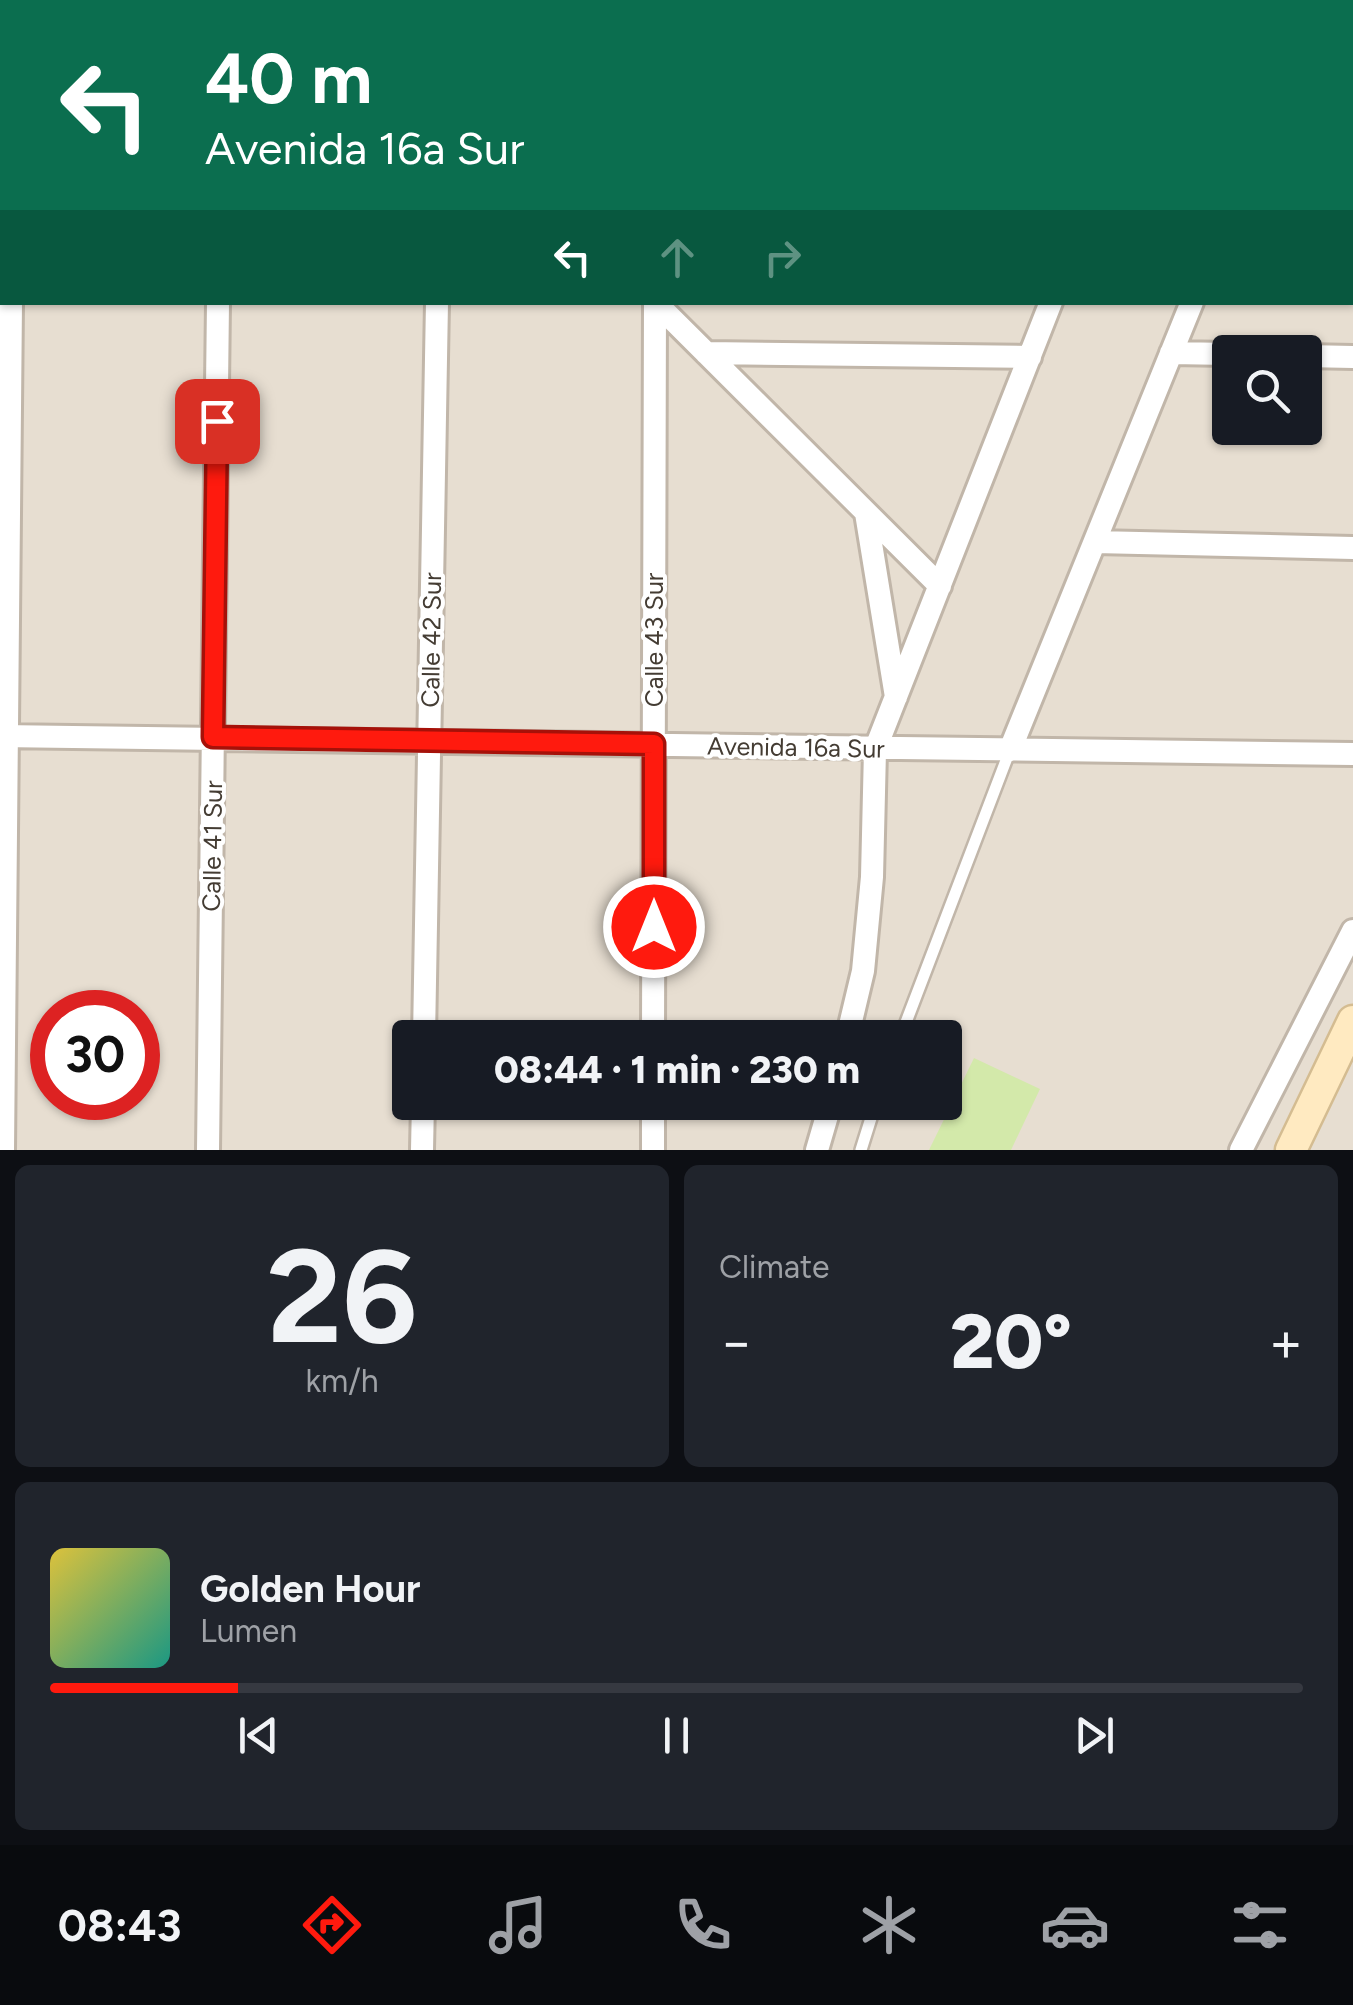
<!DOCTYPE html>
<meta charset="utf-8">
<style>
:root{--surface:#171b24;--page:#20242c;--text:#f1f3f6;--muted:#9ea1a6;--line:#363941;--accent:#ff1a0e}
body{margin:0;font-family:Figtree,sans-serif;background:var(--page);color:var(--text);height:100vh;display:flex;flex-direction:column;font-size:38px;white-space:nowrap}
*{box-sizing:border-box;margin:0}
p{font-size:32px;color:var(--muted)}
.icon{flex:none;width:55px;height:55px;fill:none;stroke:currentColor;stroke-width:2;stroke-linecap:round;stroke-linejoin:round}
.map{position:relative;height:1150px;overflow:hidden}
.sheet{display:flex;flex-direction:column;gap:15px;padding:15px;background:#0d0f14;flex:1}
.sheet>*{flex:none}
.hud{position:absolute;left:0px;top:0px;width:1355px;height:305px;box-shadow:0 2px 8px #0004;background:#0b6e4f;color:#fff;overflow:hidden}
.tools{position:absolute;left:1212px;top:335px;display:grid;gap:20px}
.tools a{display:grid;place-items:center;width:110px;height:110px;border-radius:10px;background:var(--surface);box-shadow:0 2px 8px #0004;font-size:50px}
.speed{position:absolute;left:30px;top:990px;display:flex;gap:20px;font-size:50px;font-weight:700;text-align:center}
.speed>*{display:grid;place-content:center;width:130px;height:130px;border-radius:50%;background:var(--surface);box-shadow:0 2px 8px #0004;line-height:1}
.speed .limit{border:15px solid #d22;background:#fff;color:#111}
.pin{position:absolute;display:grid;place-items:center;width:85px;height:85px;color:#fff;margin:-42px;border-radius:20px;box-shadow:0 5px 15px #0006}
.me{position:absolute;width:110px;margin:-55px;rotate:0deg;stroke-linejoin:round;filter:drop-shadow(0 0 8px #0008)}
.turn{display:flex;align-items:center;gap:35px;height:210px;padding:0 40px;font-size:45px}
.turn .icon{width:130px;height:130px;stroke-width:2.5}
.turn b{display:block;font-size:70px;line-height:85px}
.lanes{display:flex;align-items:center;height:95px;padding:0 40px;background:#0003;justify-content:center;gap:50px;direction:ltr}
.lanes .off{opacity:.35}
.big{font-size:75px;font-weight:800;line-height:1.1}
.sheet .tile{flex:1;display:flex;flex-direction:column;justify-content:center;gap:15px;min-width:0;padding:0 35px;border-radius:15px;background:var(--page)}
.sheet .dial{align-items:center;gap:0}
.dial b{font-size:130px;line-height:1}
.song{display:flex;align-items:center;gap:30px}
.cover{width:120px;height:120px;border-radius:15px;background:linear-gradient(135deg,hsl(50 70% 55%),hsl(170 70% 35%))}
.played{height:10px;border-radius:5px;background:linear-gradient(90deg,var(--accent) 15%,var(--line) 15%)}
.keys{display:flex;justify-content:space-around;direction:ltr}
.heat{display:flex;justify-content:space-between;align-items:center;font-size:55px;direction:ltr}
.sheet .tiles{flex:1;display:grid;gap:15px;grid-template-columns:1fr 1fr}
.tile:last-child{grid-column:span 2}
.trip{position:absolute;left:392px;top:1020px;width:570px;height:100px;border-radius:10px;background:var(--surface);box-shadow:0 2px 8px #0004;font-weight:800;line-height:100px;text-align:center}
.menu{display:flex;height:160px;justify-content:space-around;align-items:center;background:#090b0e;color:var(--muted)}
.menu .icon{width:70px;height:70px}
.menu .on{color:var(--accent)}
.menu b{font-size:45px;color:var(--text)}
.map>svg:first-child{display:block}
.residential{fill:#e7ded1;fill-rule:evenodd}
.green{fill:#d3e9aa}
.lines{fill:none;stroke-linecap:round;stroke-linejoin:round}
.lane-casing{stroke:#c1b6a9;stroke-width:16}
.street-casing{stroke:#c1b6a9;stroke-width:28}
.secondary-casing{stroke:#d4bc91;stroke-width:35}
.path{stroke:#c0ad96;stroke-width:5;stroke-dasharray:5 5;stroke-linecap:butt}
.lane{stroke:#fff;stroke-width:11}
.street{stroke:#fff;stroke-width:22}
.secondary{stroke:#ffeac1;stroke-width:30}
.route-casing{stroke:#a61109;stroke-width:25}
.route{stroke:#ff1a0e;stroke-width:18}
.labels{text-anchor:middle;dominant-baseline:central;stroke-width:8;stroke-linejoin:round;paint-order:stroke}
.street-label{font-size:25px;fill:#443c33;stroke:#fff}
</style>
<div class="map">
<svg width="1353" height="1150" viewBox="0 0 1353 1150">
<rect width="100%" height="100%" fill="#f2ece3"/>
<path class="residential" d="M 0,0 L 1353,0 L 1353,1150 L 0,1150 ZM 2,2 L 1352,2 L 1352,302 L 2,302 ZM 1230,352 L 1305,352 L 1305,428 L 1230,428 ZM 52,1012 L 138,1012 L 138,1098 L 52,1098 ZM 410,1038 L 945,1038 L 945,1102 L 410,1102 Z"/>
<path class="green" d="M 974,1058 L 1040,1089 L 1011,1150 L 929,1150 Z"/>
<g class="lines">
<g class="lane-casing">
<path id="lane" d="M 900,1038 L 1010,750
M 861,1150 L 876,1102"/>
</g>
<g class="street-casing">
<path id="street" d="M 439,0 L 439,2
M 14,2 L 14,0
M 222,2 L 222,0
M 657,2 L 657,0
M 1170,2 L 1171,0
M 1317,2 L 1318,0
M 1352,155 L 1353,155
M 655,302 L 940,586
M 706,353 L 1030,357
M 1171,353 L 1230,354
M 1305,356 L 1353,357
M 866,513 L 896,697
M 1095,542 L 1353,548
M 0,736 L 1353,754
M 1010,750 L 1192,302
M 424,1038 L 437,302
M 653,1038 L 655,302
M 847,1038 L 863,971 L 872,877 L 875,750 L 1051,302
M 3,1150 L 11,302
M 208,1150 L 218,302
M 422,1150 L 423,1102
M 653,1150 L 653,1102
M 817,1150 L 831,1102
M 1241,1150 L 1353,931"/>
</g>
<g class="secondary-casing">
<path id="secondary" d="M 1291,1150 L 1353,1021"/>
</g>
<path class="path" d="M 0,250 L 2,250"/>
<use href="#lane" class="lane"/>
<use href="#street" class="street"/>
<use href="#secondary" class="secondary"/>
</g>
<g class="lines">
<g class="route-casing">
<path id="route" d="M 217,421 L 213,737 L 654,744 L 654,927"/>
</g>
<use href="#route" class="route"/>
</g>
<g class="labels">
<g class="street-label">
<text transform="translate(431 640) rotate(-89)">Calle 42 Sur</text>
<text transform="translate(654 640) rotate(-90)">Calle 43 Sur</text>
<text transform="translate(796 747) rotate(1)">Avenida 16a Sur</text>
<text transform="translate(212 846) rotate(-89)">Calle 41 Sur</text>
</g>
</g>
</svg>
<div class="tools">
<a><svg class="icon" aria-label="search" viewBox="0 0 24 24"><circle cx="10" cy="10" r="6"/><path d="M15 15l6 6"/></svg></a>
</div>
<div class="speed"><div class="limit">30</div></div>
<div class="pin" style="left:217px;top:421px;background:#d93025"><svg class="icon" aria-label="arrive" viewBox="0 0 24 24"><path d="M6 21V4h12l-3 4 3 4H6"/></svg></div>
<svg class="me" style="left:654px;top:927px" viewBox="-20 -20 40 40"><circle r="17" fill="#ff1a0e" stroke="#fff" stroke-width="3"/><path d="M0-11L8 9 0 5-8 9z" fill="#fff"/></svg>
<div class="trip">08:44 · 1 min · 230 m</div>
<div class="hud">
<div class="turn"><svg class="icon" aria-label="left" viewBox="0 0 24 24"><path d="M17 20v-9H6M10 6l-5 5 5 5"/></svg><div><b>40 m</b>Avenida 16a Sur</div></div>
<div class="lanes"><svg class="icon" aria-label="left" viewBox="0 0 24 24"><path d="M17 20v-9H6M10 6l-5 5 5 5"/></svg><svg class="icon off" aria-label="ahead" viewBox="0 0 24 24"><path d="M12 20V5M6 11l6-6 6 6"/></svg><svg class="icon off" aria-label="right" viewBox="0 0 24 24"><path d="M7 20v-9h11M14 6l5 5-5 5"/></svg></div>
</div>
</div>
<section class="sheet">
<div class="tiles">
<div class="tile dial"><b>26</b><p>km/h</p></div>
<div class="tile"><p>Climate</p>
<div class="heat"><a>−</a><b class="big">20°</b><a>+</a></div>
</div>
<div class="tile">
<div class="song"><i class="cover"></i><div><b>Golden Hour</b><p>Lumen</p></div></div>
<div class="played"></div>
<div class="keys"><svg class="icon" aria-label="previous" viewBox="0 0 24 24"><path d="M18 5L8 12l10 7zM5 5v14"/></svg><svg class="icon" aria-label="pause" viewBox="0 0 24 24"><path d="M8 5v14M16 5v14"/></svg><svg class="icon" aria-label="next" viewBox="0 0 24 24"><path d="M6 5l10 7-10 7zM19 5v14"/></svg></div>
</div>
</div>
</section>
<nav class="menu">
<b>08:43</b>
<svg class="icon on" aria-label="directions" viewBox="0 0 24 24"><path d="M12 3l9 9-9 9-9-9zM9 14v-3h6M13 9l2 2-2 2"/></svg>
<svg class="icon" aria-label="music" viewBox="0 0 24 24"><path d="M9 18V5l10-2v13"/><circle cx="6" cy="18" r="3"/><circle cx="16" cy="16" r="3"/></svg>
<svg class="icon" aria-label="phone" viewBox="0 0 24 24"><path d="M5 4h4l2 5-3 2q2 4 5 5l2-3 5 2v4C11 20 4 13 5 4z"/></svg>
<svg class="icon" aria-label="climate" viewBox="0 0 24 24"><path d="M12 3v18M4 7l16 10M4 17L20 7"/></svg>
<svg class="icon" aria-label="car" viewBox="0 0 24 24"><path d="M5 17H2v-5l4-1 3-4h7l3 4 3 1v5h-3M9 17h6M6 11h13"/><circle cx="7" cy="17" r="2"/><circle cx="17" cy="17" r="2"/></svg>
<svg class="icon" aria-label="filters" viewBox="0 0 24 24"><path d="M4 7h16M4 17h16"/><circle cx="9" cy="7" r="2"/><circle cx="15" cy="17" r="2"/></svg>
</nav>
